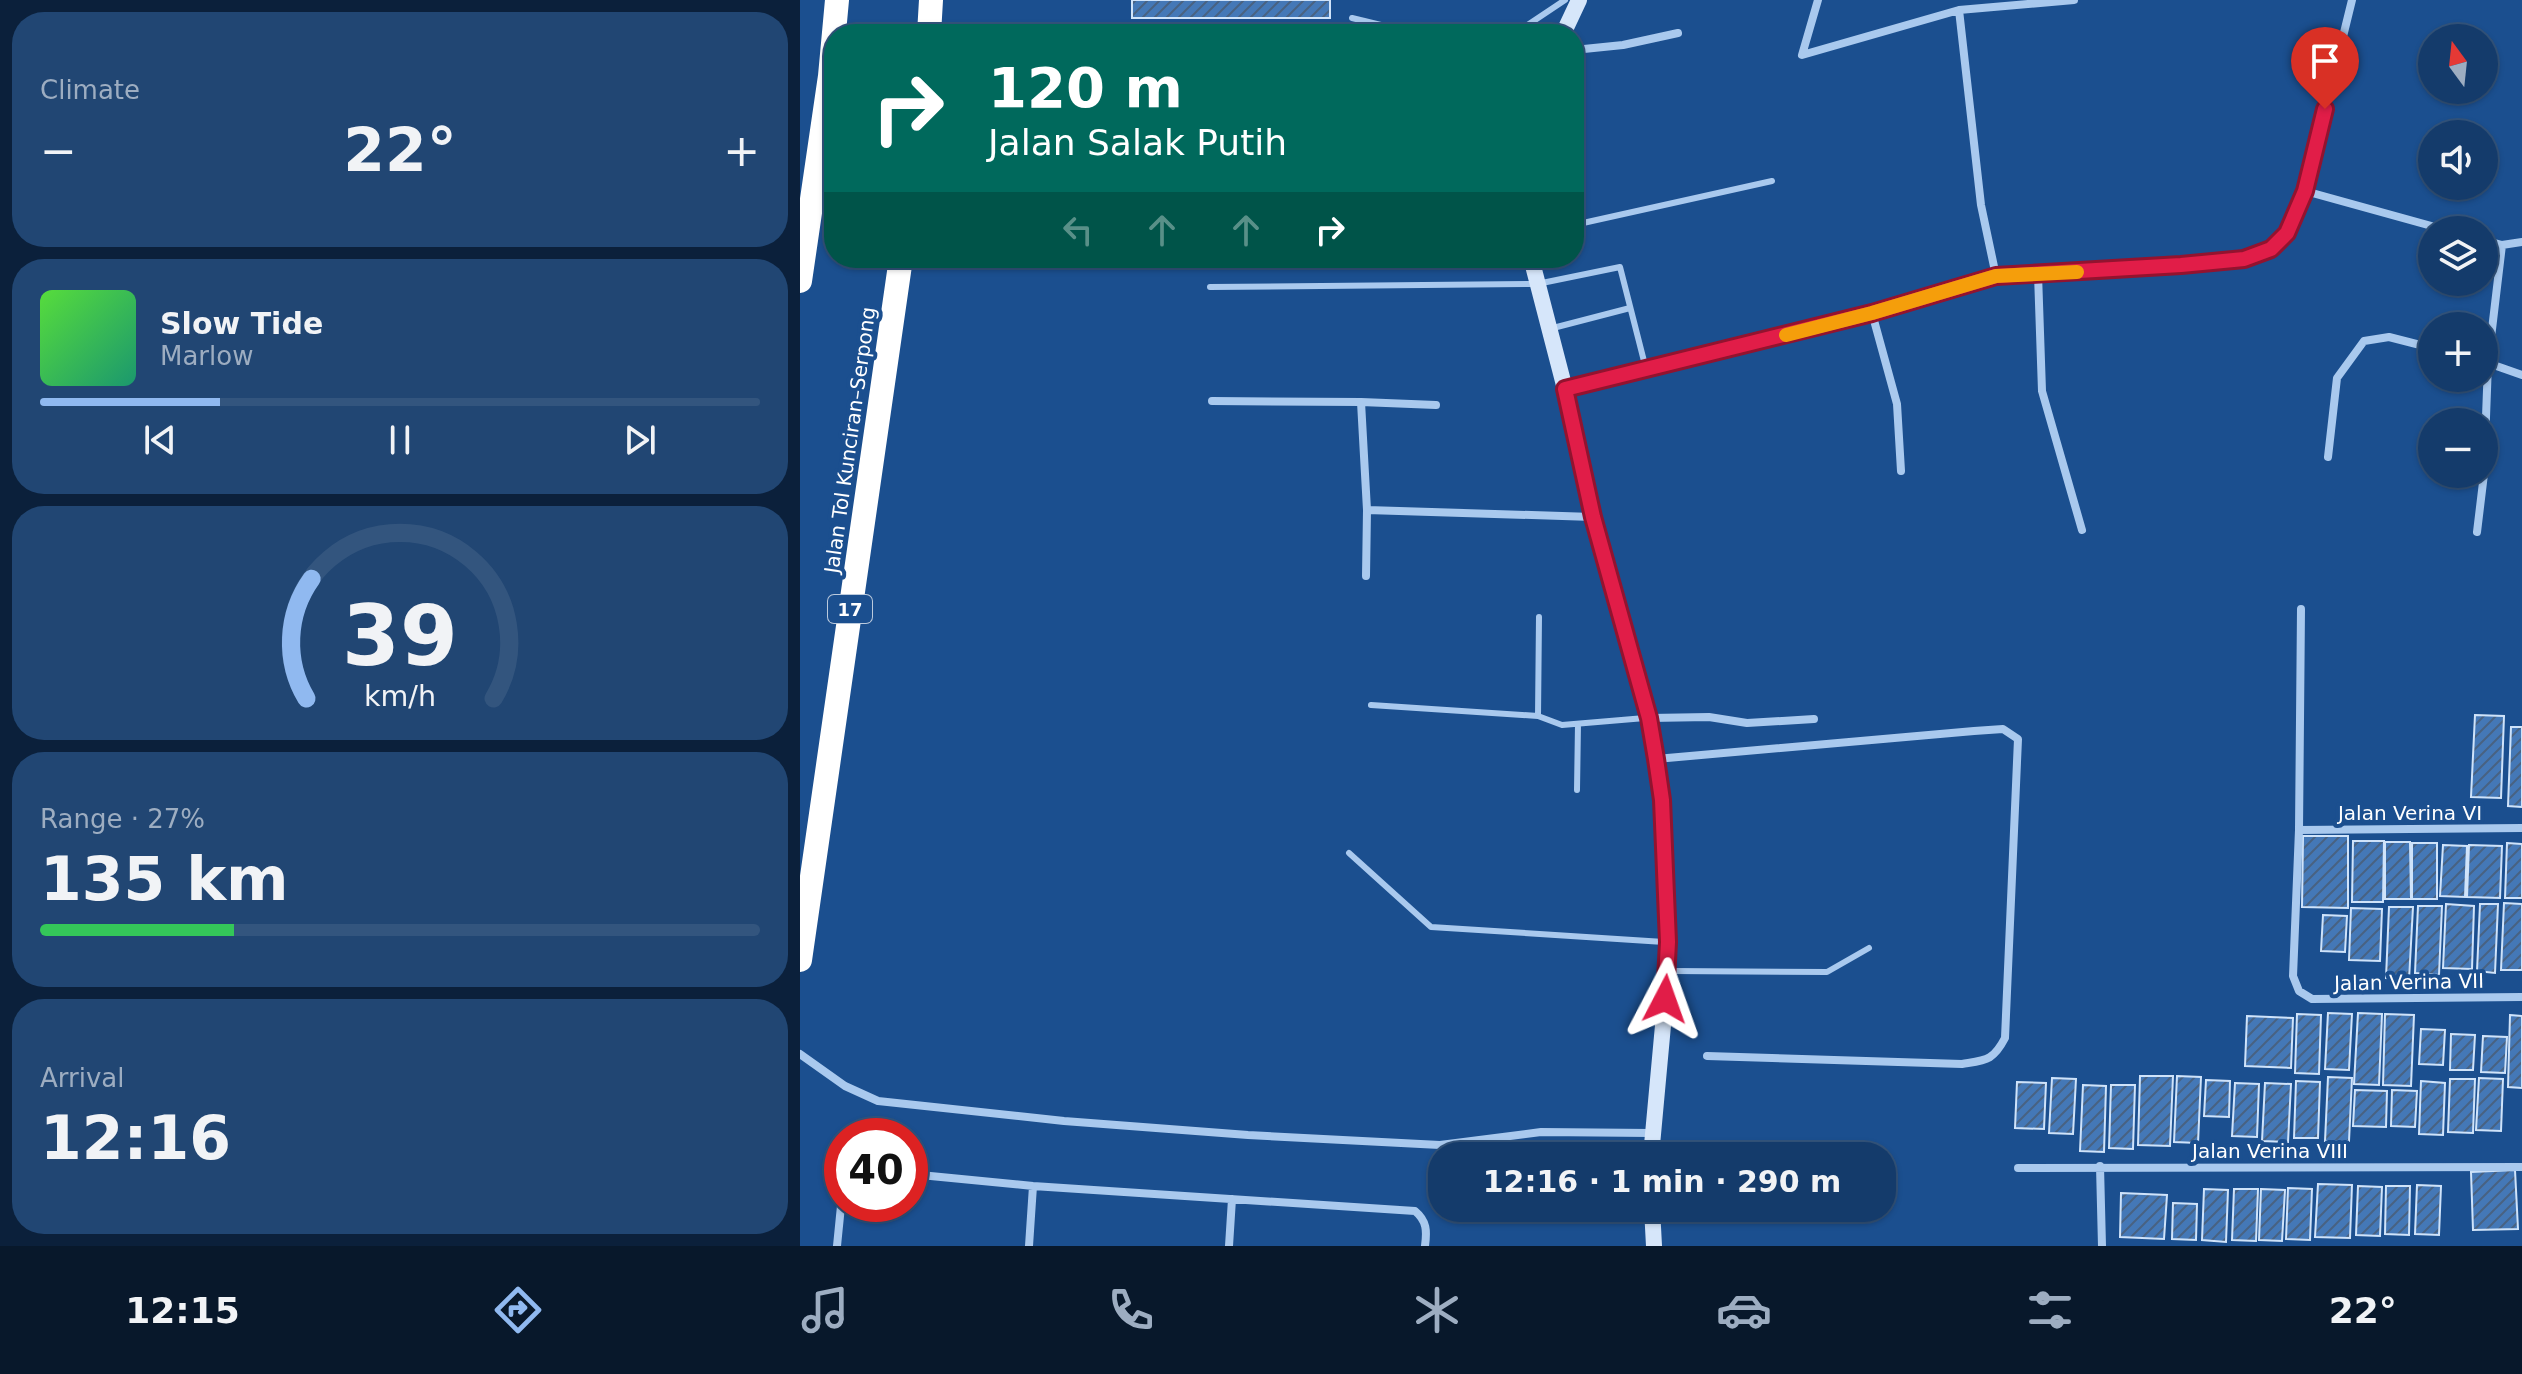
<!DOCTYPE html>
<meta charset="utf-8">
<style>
:root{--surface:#143b6b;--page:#214673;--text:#f1f3f6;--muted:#9dadc1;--line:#33557e;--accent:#90b9f0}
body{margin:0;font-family:"DejaVu Sans",sans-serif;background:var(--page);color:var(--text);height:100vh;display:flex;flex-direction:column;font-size:30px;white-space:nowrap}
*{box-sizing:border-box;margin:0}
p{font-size:26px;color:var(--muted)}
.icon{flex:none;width:44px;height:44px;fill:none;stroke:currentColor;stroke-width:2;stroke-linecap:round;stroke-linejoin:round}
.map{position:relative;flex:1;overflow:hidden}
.sheet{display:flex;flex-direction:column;gap:12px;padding:12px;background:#0b203b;width:800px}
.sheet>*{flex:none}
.hud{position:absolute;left:24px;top:24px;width:760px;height:244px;border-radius:32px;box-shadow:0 2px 6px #0004,0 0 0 2px var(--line);background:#00695c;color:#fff;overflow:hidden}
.needle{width:52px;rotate:345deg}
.tools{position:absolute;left:1618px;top:24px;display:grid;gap:16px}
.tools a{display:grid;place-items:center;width:80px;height:80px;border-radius:50%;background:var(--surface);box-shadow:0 2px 6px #0004,0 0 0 2px var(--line);font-size:40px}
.speed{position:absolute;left:24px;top:1118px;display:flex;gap:16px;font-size:40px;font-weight:700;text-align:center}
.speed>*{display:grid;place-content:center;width:104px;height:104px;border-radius:50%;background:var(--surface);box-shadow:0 2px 6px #0004,0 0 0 2px var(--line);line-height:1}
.speed .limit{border:12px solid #d22;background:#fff;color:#111}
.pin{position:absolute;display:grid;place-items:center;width:68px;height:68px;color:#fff;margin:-82px -34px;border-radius:50% 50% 50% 0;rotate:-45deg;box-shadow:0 0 8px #0007}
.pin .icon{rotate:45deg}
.me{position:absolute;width:88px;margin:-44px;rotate:4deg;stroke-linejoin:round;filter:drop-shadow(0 0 6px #0008)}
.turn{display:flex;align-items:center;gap:28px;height:168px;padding:0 32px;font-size:36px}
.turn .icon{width:104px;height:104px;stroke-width:2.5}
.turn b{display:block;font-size:56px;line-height:68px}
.lanes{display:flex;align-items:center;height:76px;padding:0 32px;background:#0003;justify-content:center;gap:40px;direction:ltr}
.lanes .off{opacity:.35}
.big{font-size:60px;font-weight:800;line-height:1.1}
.sheet .widget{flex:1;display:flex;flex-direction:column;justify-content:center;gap:12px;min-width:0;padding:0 28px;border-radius:32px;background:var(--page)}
.sheet .dial{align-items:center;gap:0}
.dial svg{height:208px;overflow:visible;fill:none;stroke:var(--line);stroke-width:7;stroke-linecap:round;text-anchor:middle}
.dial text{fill:var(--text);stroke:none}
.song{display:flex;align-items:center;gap:24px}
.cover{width:96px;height:96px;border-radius:12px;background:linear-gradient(135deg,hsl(110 70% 55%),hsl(160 70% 35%))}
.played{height:8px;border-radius:4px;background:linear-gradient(90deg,var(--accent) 25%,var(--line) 25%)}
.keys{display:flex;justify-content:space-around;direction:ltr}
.heat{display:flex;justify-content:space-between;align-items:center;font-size:44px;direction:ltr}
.charge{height:12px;border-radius:6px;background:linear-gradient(90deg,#34c759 27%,var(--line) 0)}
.trip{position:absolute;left:628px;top:1142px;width:468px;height:80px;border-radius:32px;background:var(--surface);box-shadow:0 2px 6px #0004,0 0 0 2px var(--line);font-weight:800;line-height:80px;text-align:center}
.menu{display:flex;height:128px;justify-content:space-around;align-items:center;background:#08182b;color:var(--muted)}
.menu .icon{width:56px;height:56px}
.menu .current{color:var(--accent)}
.menu b{font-size:36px;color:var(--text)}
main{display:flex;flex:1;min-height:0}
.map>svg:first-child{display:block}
.building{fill:url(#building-hatch);stroke:#cfe3fa;stroke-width:2}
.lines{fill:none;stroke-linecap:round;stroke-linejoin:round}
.lane{stroke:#a9c9ee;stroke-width:6}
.street{stroke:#a9c9ee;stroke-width:8}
.secondary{stroke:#d6e6fa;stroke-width:16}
.highway{stroke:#fff;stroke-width:24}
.route-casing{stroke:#92132f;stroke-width:20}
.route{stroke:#e11d48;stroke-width:14}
.slow{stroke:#f59e0b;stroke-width:14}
.labels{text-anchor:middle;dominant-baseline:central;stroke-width:8;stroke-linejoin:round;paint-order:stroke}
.shield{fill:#1b4f8f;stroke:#bbcadd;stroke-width:2}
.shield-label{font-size:18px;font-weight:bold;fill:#fff}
.street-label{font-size:20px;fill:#fff;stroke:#1b4f8f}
</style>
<main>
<section class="sheet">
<div class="widget"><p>Climate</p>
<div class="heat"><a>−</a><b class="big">22°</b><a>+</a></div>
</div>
<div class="widget">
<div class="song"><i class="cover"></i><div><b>Slow Tide</b><p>Marlow</p></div></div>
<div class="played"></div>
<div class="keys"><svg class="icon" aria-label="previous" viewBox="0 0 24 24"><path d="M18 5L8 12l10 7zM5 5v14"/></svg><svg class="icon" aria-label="pause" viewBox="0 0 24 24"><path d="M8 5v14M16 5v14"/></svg><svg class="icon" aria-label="next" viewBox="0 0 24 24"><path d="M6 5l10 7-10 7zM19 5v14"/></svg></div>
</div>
<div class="widget dial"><svg viewBox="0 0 100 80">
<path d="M14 69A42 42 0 1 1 86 69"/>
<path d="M14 69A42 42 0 0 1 16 23" stroke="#90b9f0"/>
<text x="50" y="56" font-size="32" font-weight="700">39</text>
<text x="50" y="72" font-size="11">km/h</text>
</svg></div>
<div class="widget"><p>Range · 27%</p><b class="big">135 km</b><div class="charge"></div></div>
<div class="widget"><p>Arrival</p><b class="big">12:16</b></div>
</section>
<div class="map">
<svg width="1722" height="1246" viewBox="0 0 1722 1246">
<defs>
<pattern id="building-hatch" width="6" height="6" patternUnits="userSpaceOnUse" patternTransform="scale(2)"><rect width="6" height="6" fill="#4478b7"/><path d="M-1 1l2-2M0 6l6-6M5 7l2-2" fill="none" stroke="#486282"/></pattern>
</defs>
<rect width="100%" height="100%" fill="#1b4f8f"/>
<path class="building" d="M 332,0 L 530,0 L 530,18 L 332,18 Z
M 1675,715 L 1704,716 L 1701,798 L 1671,797 Z
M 1711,727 L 1722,727 L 1722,807 L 1708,806 Z
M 1503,836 L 1548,836 L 1548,908 L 1502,907 Z
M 1553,841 L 1584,841 L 1583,902 L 1552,902 Z
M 1585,842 L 1610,842 L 1611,899 L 1585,899 Z
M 1612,843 L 1637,843 L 1637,899 L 1612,899 Z
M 1707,843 L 1722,844 L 1722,898 L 1705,898 Z
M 1643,845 L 1667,846 L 1665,897 L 1640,896 Z
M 1669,845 L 1702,846 L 1700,898 L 1667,897 Z
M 1704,903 L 1722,904 L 1722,970 L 1701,970 Z
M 1646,904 L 1674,906 L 1672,969 L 1643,968 Z
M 1680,904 L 1698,904 L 1695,973 L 1677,971 Z
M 1618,906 L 1642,906 L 1639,975 L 1615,973 Z
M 1589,907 L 1613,907 L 1609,980 L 1586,978 Z
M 1551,908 L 1582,909 L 1580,961 L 1549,960 Z
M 1523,915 L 1547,916 L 1545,952 L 1521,951 Z
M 1528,1013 L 1552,1014 L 1549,1070 L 1525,1069 Z
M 1558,1013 L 1582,1014 L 1579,1085 L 1554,1084 Z
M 1497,1014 L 1521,1015 L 1519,1074 L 1495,1073 Z
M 1585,1014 L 1614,1015 L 1611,1086 L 1583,1085 Z
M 1710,1015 L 1722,1016 L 1722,1088 L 1708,1087 Z
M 1447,1016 L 1493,1018 L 1491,1068 L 1445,1066 Z
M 1621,1029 L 1645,1030 L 1643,1065 L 1619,1064 Z
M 1651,1034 L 1675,1035 L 1673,1070 L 1650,1070 Z
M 1683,1036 L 1707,1037 L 1705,1073 L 1681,1072 Z
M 1340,1076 L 1373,1076 L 1370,1146 L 1338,1145 Z
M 1377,1076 L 1401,1077 L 1398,1143 L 1374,1142 Z
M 1528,1077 L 1552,1078 L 1549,1141 L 1525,1141 Z
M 1252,1078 L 1276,1079 L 1273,1134 L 1249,1133 Z
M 1679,1078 L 1703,1079 L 1701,1131 L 1676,1130 Z
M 1650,1079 L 1675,1079 L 1673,1133 L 1648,1132 Z
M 1406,1080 L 1430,1081 L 1429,1117 L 1404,1116 Z
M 1496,1081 L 1520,1082 L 1518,1138 L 1494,1138 Z
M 1621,1081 L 1645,1083 L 1643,1135 L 1619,1134 Z
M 1217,1082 L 1246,1083 L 1244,1129 L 1215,1128 Z
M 1435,1083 L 1459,1084 L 1457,1137 L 1432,1136 Z
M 1465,1083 L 1491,1084 L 1488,1142 L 1462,1141 Z
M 1283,1085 L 1306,1086 L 1304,1152 L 1280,1151 Z
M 1311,1085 L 1335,1085 L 1333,1149 L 1309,1148 Z
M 1555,1090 L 1587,1091 L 1586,1127 L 1553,1126 Z
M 1592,1090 L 1617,1091 L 1615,1127 L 1591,1126 Z
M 1715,1170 L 1718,1229 L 1673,1230 L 1671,1172 Z
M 1518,1184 L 1552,1185 L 1550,1238 L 1515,1237 Z
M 1617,1185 L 1641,1186 L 1639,1235 L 1615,1234 Z
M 1558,1186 L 1582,1187 L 1580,1236 L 1556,1235 Z
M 1586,1186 L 1610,1186 L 1609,1235 L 1585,1234 Z
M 1488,1188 L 1512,1189 L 1510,1240 L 1486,1239 Z
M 1404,1189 L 1428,1190 L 1426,1242 L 1402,1240 Z
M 1434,1189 L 1458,1189 L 1456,1241 L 1432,1240 Z
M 1461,1189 L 1485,1190 L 1482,1241 L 1459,1240 Z
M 1321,1193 L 1367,1195 L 1364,1239 L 1320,1237 Z
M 1373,1203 L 1397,1204 L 1396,1240 L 1372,1239 Z"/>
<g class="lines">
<path class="lane" d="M 552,18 L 618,34
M 714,34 L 765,0
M 774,225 L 972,181
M 410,287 L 737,284 L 820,267 L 846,369
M 753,328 L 830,308
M 571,705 L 738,716 L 762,725 L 845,718
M 738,716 L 739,617
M 777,790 L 778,724
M 549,853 L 631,927 L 864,942
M 871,971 L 1027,972 L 1069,948"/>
<path class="street" d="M 1018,0 L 1002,55 L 1159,10
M 774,50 L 823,45 L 878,33
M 1505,191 L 1646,230
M 1684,240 L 1702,245 L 1722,242
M 1238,274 L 1242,391 L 1282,530
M 1196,276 L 1181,205 L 1159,10 L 1274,0
M 1072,313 L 1097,404 L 1101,471
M 1685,362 L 1722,375
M 765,389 L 1072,313 L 1196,276 L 1381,265 L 1444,259 L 1471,249 L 1487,233 L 1505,191 L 1552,0
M 412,401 L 561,402 L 567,510 L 793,517
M 561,402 L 636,405
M 1528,457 L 1537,378 L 1564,341 L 1589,337 L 1632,348
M 1684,471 L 1688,363 L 1702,245
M 1677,532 L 1684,474
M 566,576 L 567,510
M 1501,609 L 1499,830 L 1493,976 L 1499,991 L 1512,999 L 1722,997
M 850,718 L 909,717 L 947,723 L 1014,719
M 856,759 L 1174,731 L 1203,729 L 1218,739 L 1205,1038 C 1193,1061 1186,1060 1162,1064 L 907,1056
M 1499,830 L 1722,828
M 0,1054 L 45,1086 L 78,1101 L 264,1121 L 448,1135 L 640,1145 L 741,1132 L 851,1133
M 645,1146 L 682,1156
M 1300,1166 L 1302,1246
M 1218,1168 L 1722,1167
M 110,1174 L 233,1186 L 615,1211 C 627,1221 627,1231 625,1246
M 37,1246 L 42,1196
M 229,1246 L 233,1186
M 429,1246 L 432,1199"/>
<path class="secondary" d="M 763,34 L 779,0
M 731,258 L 765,389 L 793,517 L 849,718 L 862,800 L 868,971 L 851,1156
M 852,1208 L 854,1246"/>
<path class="highway" d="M 129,34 L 131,0
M 0,281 L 30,76 L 37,0
M 0,960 L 101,258"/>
</g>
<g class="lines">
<g class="route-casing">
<path id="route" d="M 865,999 L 868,942 L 862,800 L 856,759 L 849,718 L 793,517 L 765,389 L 1072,313 L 1196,276 L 1381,265 L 1444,259 L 1471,249 L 1487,233 L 1505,191 L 1525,109"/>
</g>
<use href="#route" class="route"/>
<path class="slow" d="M 986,335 L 1072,313 L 1196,276 L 1277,272"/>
</g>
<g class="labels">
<rect class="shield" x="28" y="595" width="44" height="28" rx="6"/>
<g class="shield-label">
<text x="50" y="609">17</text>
</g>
<g class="street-label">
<text transform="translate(50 440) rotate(-82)">Jalan Tol Kunciran–Serpong</text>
<text x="1610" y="813">Jalan Verina VI</text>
<text transform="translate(1609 982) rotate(-1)">Jalan Verina VII</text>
<text x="1470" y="1151">Jalan Verina VIII</text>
</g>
</g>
</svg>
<div class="tools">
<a><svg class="needle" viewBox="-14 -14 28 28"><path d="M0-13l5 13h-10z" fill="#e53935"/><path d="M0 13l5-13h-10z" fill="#9dadc1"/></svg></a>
<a><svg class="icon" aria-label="sound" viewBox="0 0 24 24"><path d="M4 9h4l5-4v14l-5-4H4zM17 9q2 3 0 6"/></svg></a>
<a><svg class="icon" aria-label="layers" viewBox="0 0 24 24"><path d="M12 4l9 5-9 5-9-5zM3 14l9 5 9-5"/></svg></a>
<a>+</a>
<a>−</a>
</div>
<div class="speed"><div class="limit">40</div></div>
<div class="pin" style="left:1525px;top:109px;background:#d93025"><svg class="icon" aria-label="arrive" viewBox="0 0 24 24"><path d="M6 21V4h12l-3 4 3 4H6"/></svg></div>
<svg class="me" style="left:865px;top:999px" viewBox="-20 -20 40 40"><path d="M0-17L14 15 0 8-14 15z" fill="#e11d48" stroke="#fff" stroke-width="4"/></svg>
<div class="trip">12:16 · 1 min · 290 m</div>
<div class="hud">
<div class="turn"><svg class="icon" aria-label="right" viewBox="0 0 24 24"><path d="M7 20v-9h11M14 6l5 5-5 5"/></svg><div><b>120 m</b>Jalan Salak Putih</div></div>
<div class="lanes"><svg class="icon off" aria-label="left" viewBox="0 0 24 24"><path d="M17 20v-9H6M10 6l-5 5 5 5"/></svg><svg class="icon off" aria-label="ahead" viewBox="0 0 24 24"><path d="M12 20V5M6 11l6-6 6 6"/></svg><svg class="icon off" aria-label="ahead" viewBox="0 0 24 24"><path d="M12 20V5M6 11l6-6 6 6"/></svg><svg class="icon" aria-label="right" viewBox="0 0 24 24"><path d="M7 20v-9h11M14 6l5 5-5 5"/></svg></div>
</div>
</div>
</main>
<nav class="menu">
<b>12:15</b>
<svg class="icon current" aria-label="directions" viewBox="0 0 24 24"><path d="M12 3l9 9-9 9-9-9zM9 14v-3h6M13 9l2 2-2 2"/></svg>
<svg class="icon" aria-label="music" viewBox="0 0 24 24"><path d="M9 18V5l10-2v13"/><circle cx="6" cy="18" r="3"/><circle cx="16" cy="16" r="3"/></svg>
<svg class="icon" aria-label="phone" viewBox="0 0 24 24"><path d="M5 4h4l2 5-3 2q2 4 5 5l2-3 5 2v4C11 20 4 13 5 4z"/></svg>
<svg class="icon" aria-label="climate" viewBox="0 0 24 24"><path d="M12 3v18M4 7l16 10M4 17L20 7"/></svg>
<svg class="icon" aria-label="car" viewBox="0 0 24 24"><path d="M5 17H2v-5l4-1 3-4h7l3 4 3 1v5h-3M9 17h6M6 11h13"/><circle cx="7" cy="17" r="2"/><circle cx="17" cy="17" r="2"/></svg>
<svg class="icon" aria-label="filters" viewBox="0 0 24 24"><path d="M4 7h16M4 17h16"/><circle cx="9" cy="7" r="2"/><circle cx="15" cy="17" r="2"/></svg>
<b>22°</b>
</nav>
